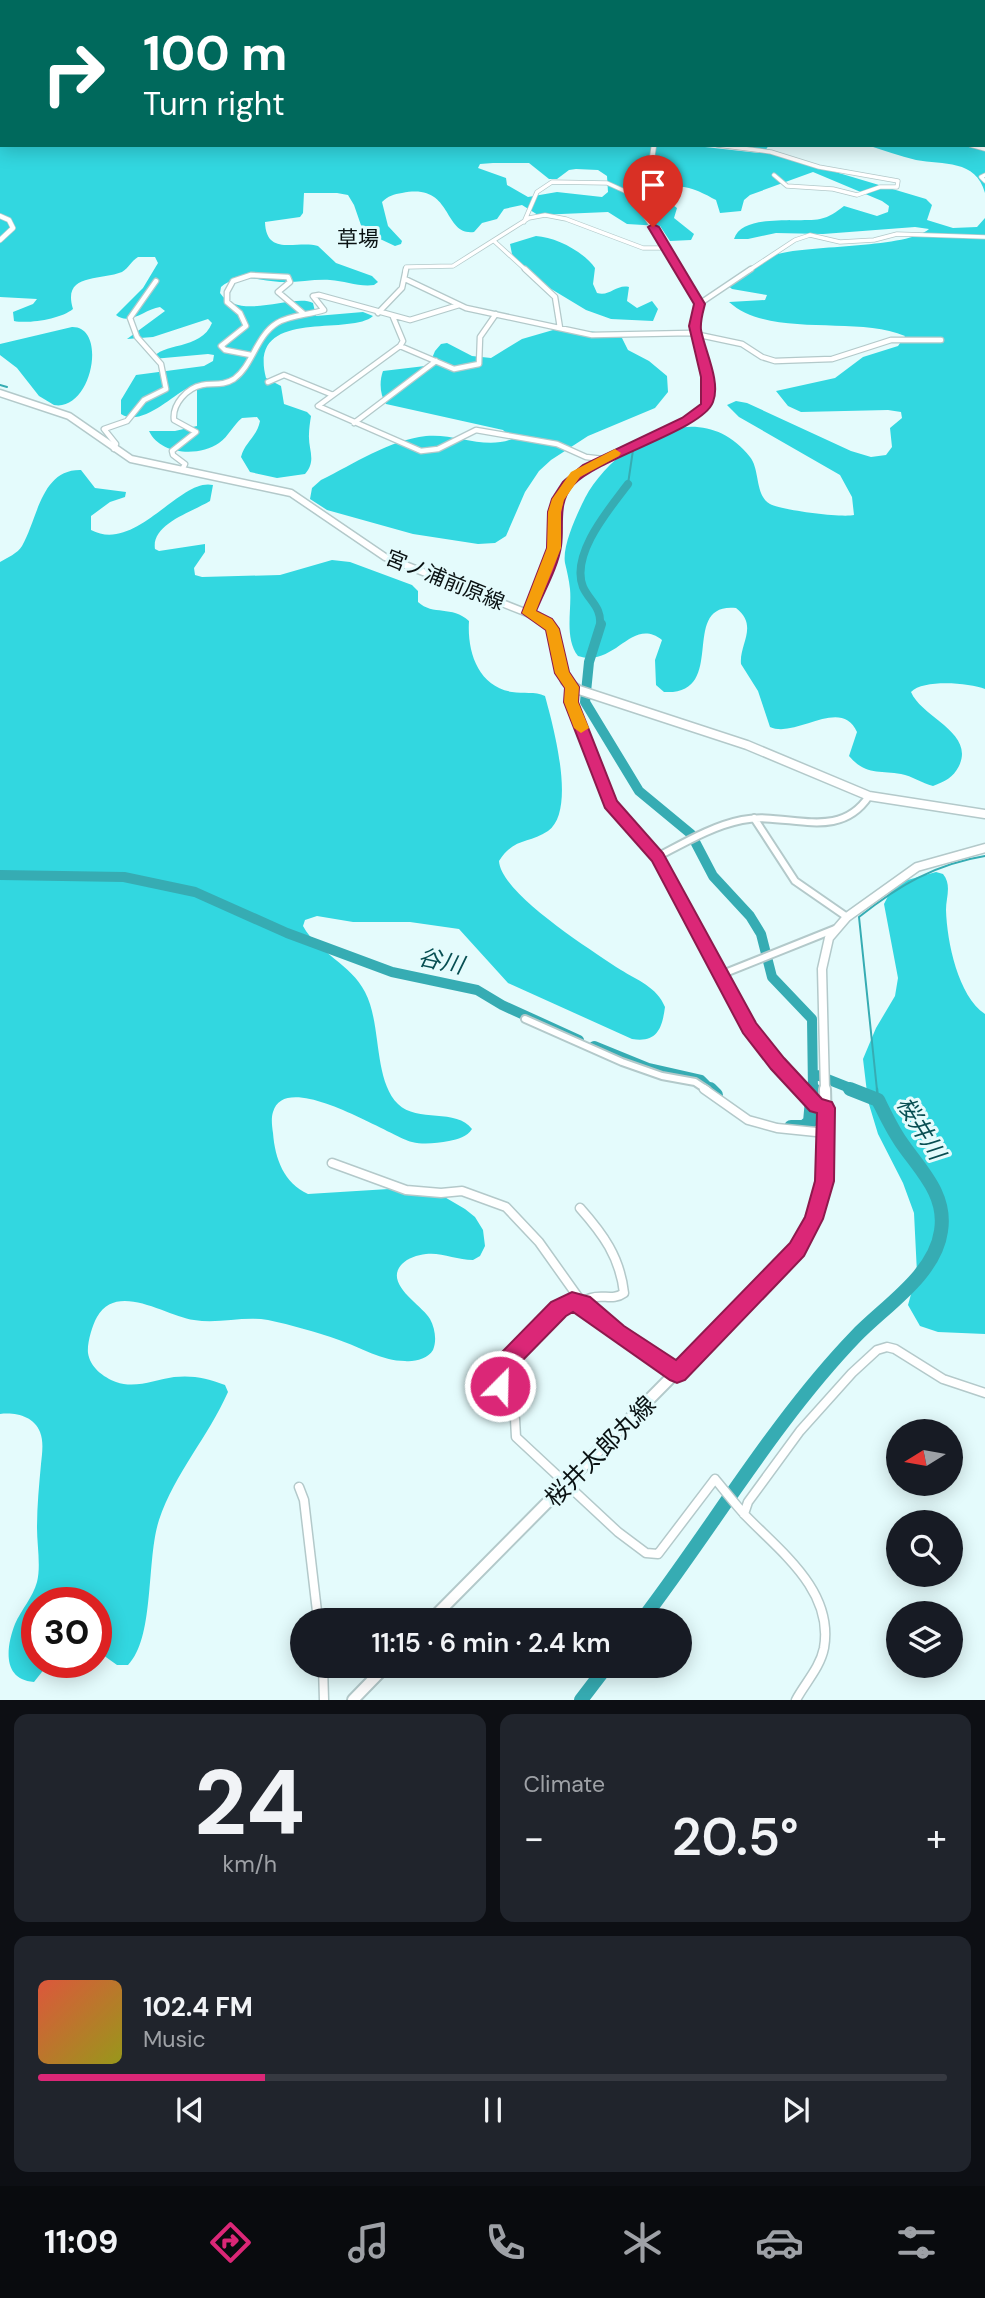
<!DOCTYPE html>
<meta charset="utf-8">
<style>
:root{--surface:#171b24;--page:#20242c;--text:#f1f3f6;--muted:#9ea1a6;--line:#363941;--accent:#db2777}
body{margin:0;font-family:"DM Sans","Noto Sans JP",sans-serif;background:var(--page);color:var(--text);height:100vh;display:flex;flex-direction:column;font-size:26px;white-space:nowrap}
*{box-sizing:border-box;margin:0}
p{font-size:23px;color:var(--muted)}
.icon{flex:none;width:38px;height:38px;fill:none;stroke:currentColor;stroke-width:2;stroke-linecap:round;stroke-linejoin:round}
.map{position:relative;height:1700px;overflow:hidden}
.side{display:flex;flex-direction:column;gap:14px;padding:14px;background:#0d0f14;flex:1}
.side>*{flex:none}
.banner{position:absolute;left:0px;top:0px;width:985px;height:147px;box-shadow:0 4px 18px #0003;background:#00695c;color:#fff;overflow:hidden}
.needle{width:46px;rotate:259deg}
.controls{position:absolute;left:886px;top:1419px;display:grid;gap:14px}
.controls a{display:grid;place-items:center;width:77px;height:77px;border-radius:50%;background:var(--surface);box-shadow:0 4px 18px #0003;font-size:35px}
.speed{position:absolute;left:21px;top:1587px;display:flex;gap:14px;font-size:35px;font-weight:700;text-align:center}
.speed>*{display:grid;place-content:center;width:91px;height:91px;border-radius:50%;background:var(--surface);box-shadow:0 4px 18px #0003;line-height:1}
.speed .limit{border:10px solid #d22;background:#fff;color:#111}
.pin{position:absolute;display:grid;place-items:center;width:60px;height:60px;color:#fff;margin:-72px -30px;border-radius:50% 50% 50% 0;rotate:-45deg;box-shadow:0 0 7px #0007}
.pin .icon{rotate:45deg}
.me{position:absolute;width:77px;margin:-38px;rotate:23deg;stroke-linejoin:round;filter:drop-shadow(0 0 5px #0008)}
.turn{display:flex;align-items:center;gap:24px;height:147px;padding:0 28px;font-size:32px}
.turn .icon{width:91px;height:91px;stroke-width:2.5}
.turn b{display:block;font-size:49px;line-height:60px}
.big{font-size:52px;font-weight:600;line-height:1.1}
.side .card{flex:1;display:flex;flex-direction:column;justify-content:center;gap:10px;min-width:0;padding:0 24px;border-radius:14px;background:var(--page)}
.side .dial{align-items:center;gap:0}
.dial b{font-size:91px;line-height:1}
.song{display:flex;align-items:center;gap:21px}
.cover{width:84px;height:84px;border-radius:10px;background:linear-gradient(135deg,hsl(10 70% 55%),hsl(60 70% 35%))}
.played{height:7px;border-radius:4px;background:linear-gradient(90deg,var(--accent) 25%,var(--line) 25%)}
.keys{display:flex;justify-content:space-around;direction:ltr}
.heat{display:flex;justify-content:space-between;align-items:center;font-size:38px;direction:ltr}
.side .tiles{flex:1;display:grid;gap:14px;grid-template-columns:1fr 1fr}
.card:last-child{grid-column:span 2}
.trip{position:absolute;left:290px;top:1608px;width:402px;height:70px;border-radius:35px;background:var(--surface);box-shadow:0 4px 18px #0003;font-weight:600;line-height:70px;text-align:center}
.dock{display:flex;height:112px;justify-content:space-around;align-items:center;background:#090b0e;color:var(--muted)}
.dock .icon{width:49px;height:49px}
.dock .on{color:var(--accent)}
.dock b{font-size:32px;color:var(--text)}
.map>svg:first-child{display:block}
.forest{fill:#32d7e0;fill-rule:evenodd}
.lines{fill:none;stroke-linecap:round;stroke-linejoin:round}
.stream-far1{stroke:#36acb3;stroke-width:2}
.stream{stroke:#36acb3;stroke-width:2.5}
.river-far3{stroke:#36acb3;stroke-width:6}
.river-far2{stroke:#36acb3;stroke-width:8}
.river-far1{stroke:#36acb3;stroke-width:10}
.river{stroke:#36acb3;stroke-width:14}
.minor-far3-casing{stroke:#b3c9ca;stroke-width:5}
.minor-far2-casing{stroke:#b3c9ca;stroke-width:7}
.minor-far1-casing{stroke:#b3c9ca;stroke-width:10}
.minor-casing{stroke:#b3c9ca;stroke-width:11}
.tertiary-far1-casing{stroke:#b3c9ca;stroke-width:6}
.tertiary-casing{stroke:#b3c9ca;stroke-width:8}
.secondary-far2-casing{stroke:#b3c9ca;stroke-width:9}
.secondary-far1-casing{stroke:#b3c9ca;stroke-width:11}
.secondary-casing{stroke:#b3c9ca;stroke-width:14}
.minor-far3{stroke:#fff;stroke-width:3.5}
.minor-far2{stroke:#fff;stroke-width:4.5}
.minor-far1{stroke:#fff;stroke-width:6}
.minor{stroke:#fff;stroke-width:8}
.tertiary-far1{stroke:#fff;stroke-width:4.5}
.tertiary{stroke:#fff;stroke-width:5}
.secondary-far2{stroke:#fff;stroke-width:6}
.secondary-far1{stroke:#fff;stroke-width:8}
.secondary{stroke:#fff;stroke-width:10}
.route{fill:#db2777;stroke:#8e194d;stroke-width:2}
.slow{fill:#f59e0b}
.labels{text-anchor:middle;dominant-baseline:central;stroke-width:6;stroke-linejoin:round;paint-order:stroke}
.far-quarter-label{font-size:21px;fill:#091112;stroke:#e4fbfc}
.street-label{font-size:21px;fill:#091112;stroke:#e4fbfc}
.water-label{font-size:23px;font-style:italic;fill:#074e52;stroke:#e4fbfc}
.near-street-label{font-size:24px;fill:#091112;stroke:#e4fbfc}
</style>
<div class="map">
<svg width="985" height="1700" viewBox="0 0 985 1700">
<rect width="100%" height="100%" fill="#e4fbfc"/>
<path class="forest" d="M 627,0 L 874,0 L 877,2 L 629,2 Z
M 985,109 L 985,193 C 976,159 943,165 916,160 C 900,156 883,150 867,145 L 984,145 Z
M 0,112 L 2,145 L 687,145 L 759,153 L 759,149 L 732,145 L 769,145 L 765,151 L 926,199 L 932,205 L 927,220 L 953,228 L 977,227 L 985,218 L 985,689 C 969,683 924,679 911,692 C 922,718 975,732 959,766 C 953,778 945,781 933,786 C 922,783 912,776 901,774 C 880,770 866,776 849,756 L 857,732 C 841,696 796,739 770,727 L 758,691 L 741,664 C 739,644 759,626 736,608 C 677,602 730,696 664,692 L 656,685 L 655,660 L 662,640 C 631,616 616,668 578,656 C 564,638 572,610 570,589 C 569,580 567,571 565,563 C 562,546 577,514 585,498 C 615,442 700,393 750,457 C 760,469 755,496 770,504 C 781,510 841,518 854,515 L 852,497 L 840,475 L 739,417 L 727,405 L 736,401 L 747,403 L 851,451 L 871,457 L 886,455 L 892,447 L 890,428 L 902,418 L 901,412 L 888,410 L 801,412 L 788,406 L 776,391 L 835,378 L 863,357 L 898,346 L 905,336 C 855,315 770,339 729,302 L 765,300 L 767,295 L 732,289 L 727,285 C 745,272 757,260 778,254 C 811,245 908,248 929,229 L 915,227 L 823,234 L 776,233 L 748,239 L 734,239 C 742,213 798,223 820,219 C 830,217 836,212 844,206 L 877,216 L 888,212 L 889,206 L 882,201 L 813,172 L 750,195 L 744,200 L 741,211 L 720,213 L 716,200 C 703,193 686,183 670,188 L 663,198 L 677,208 L 674,218 L 694,234 L 691,240 L 670,241 L 660,226 L 627,224 L 608,212 L 538,215 L 522,205 L 504,209 L 497,219 L 482,223 L 474,232 C 442,236 454,182 402,193 C 394,194 388,196 382,202 L 388,226 L 402,241 L 401,244 L 395,246 L 363,231 L 354,205 L 348,195 L 337,193 L 304,193 L 303,213 L 300,217 L 265,222 C 266,257 297,240 318,246 L 336,263 L 372,276 L 378,282 L 374,285 C 359,287 345,281 330,280 C 313,279 296,283 280,282 C 258,281 240,271 221,287 L 220,293 C 239,322 294,293 313,303 L 316,316 L 363,312 L 373,316 C 350,337 247,306 266,378 L 281,386 L 284,404 L 307,412 L 311,416 C 310,422 309,429 309,434 C 308,450 317,460 305,474 L 277,478 L 250,472 L 241,457 C 245,442 257,437 260,421 L 257,417 L 242,418 C 233,425 229,436 219,443 C 199,457 160,455 149,431 L 175,431 L 197,426 L 197,390 L 194,387 L 186,389 C 170,398 140,427 121,414 L 121,400 L 136,375 L 204,366 L 213,361 L 214,355 L 208,354 L 153,359 C 160,342 201,351 212,323 L 208,319 L 153,337 L 127,339 L 165,311 L 160,307 C 145,309 130,326 116,315 L 143,288 L 158,263 L 155,257 L 138,257 C 131,261 129,268 122,272 C 99,281 62,273 73,309 C 61,319 29,324 14,321 L 13,312 L 33,304 L 37,299 L 0,297 ZM 493,163 L 529,163 L 549,179 L 557,179 L 569,170 L 576,169 L 598,170 L 607,176 L 608,192 L 602,197 L 557,192 L 528,197 L 507,185 L 506,178 L 478,168 L 480,164 Z
M 536,236 C 556,237 584,252 595,268 L 593,284 L 597,293 C 610,297 616,284 629,287 L 627,301 L 637,308 L 652,301 L 658,309 L 653,321 L 611,319 L 586,310 L 528,275 L 512,254 L 510,244 Z
M 72,327 C 108,326 92,412 54,405 L 39,396 L 17,368 L 0,355 L 0,344 Z
M 560,328 L 614,334 L 622,338 L 628,350 L 649,361 L 667,376 L 668,392 L 655,408 L 588,436 L 551,460 L 539,471 L 525,492 L 506,536 L 495,543 L 478,544 L 413,534 L 327,510 L 310,499 L 312,488 L 321,480 C 354,464 389,440 426,436 C 455,433 484,450 512,439 L 503,430 L 386,404 C 380,395 379,382 383,371 L 425,366 L 430,363 L 435,351 L 441,344 L 447,343 L 472,356 L 491,358 L 522,339 Z
M 81,470 L 95,488 L 126,492 L 125,497 L 110,502 L 91,516 L 91,530 C 136,554 180,477 213,485 L 210,501 C 192,512 151,524 155,549 L 159,551 L 205,544 L 205,552 L 194,568 L 195,575 L 202,577 L 280,575 L 332,560 L 350,562 L 412,585 L 418,591 L 418,602 C 433,616 452,605 469,621 C 467,652 478,686 512,692 C 523,694 535,691 545,696 C 553,725 577,811 548,831 C 529,844 514,837 499,861 C 501,894 593,951 621,970 C 637,980 657,987 665,1007 C 662,1029 657,1043 632,1039 L 508,983 L 459,929 L 410,922 L 353,922 L 317,916 L 305,920 L 303,926 C 318,953 351,964 365,992 C 382,1024 373,1079 398,1104 C 417,1123 457,1108 472,1129 C 467,1137 458,1139 449,1141 C 437,1143 424,1145 412,1142 C 388,1135 285,1068 273,1112 C 271,1118 272,1126 273,1133 C 275,1159 284,1183 308,1194 L 405,1188 L 436,1192 L 465,1209 L 475,1217 L 483,1230 L 485,1246 L 480,1256 L 473,1260 C 457,1260 441,1252 426,1254 C 417,1255 408,1258 402,1264 C 383,1284 422,1305 430,1319 C 435,1328 437,1341 433,1350 C 428,1359 414,1362 405,1361 C 382,1361 360,1347 339,1340 C 317,1332 291,1325 268,1320 C 243,1316 219,1324 194,1320 C 166,1316 117,1281 97,1317 C 92,1326 87,1343 88,1353 C 90,1367 103,1377 116,1382 C 135,1389 155,1380 174,1377 C 192,1375 208,1378 225,1385 L 228,1392 C 208,1437 175,1473 159,1520 C 146,1560 155,1638 128,1665 L 117,1665 L 96,1650 L 96,1603 L 37,1603 L 37,1662 L 49,1663 L 34,1682 C 2,1680 6,1647 15,1624 C 21,1610 33,1597 37,1582 C 41,1566 37,1545 37,1528 C 37,1507 39,1486 41,1464 C 42,1454 44,1442 40,1432 C 34,1416 15,1412 0,1414 L 0,562 C 7,558 18,553 22,546 C 38,518 41,469 81,470 Z
M 936,872 L 943,874 C 952,885 946,897 946,910 C 947,942 958,996 985,1014 L 985,1334 L 938,1332 L 920,1326 L 908,1305 L 917,1273 L 914,1213 L 903,1183 L 878,1134 L 868,1101 L 863,1059 L 876,1028 L 895,996 L 898,978 L 884,904 L 891,890 L 904,881 Z"/>
<g class="lines">
<path class="stream-far1" d="M 0,385 L 7,387
M 628,484 L 633,450
M 877,1090 L 859,917 C 898,886 935,864 985,856"/>
<path class="stream" d="M 877,1089 L 878,1100"/>
<path class="river-far3" d="M 940,0 L 943,2"/>
<path class="river-far2" d="M 600,626 C 602,607 590,602 583,587 C 570,554 610,508 628,484"/>
<path class="river-far1" d="M 601,624 L 589,662 L 585,702 L 639,791 L 691,834 L 713,876 L 750,916 L 761,934 L 772,977 L 812,1019 L 813,1090
M 0,875 L 124,877 L 195,892 L 287,933 L 392,972 L 477,990 L 502,1005 L 579,1040
M 594,1046 L 648,1068 L 701,1080 L 711,1090
M 817,1075 L 855,1090"/>
<path class="river" d="M 710,1089 L 716,1095
M 791,1127 L 804,1127 L 810,1122 L 813,1089
M 642,1620 C 713,1527 775,1420 856,1336 C 885,1306 935,1275 941,1231 C 947,1194 920,1170 901,1142 C 892,1129 885,1114 878,1100 L 850,1089
M 581,1700 L 607,1666"/>
<g class="minor-far3-casing">
<path id="minor-far3" d="M 947,0 L 949,2
M 717,145 L 771,152 L 819,167 L 898,181 L 897,187 L 880,187 L 857,195 L 833,189 L 787,186 L 774,175
M 970,145 L 985,149
M 985,175 L 981,177 L 985,181
M 524,222 L 537,192 L 552,182 L 607,183 L 638,197
M 494,241 L 527,271
M 405,271 L 406,267 L 453,266 L 529,218 L 545,215 L 566,219 L 643,248 L 668,248
M 748,271 L 795,240 L 810,235 L 840,242 L 874,240 L 897,234 L 985,237"/>
</g>
<g class="minor-far2-casing">
<path id="minor-far2" d="M 525,269 L 555,297 L 560,328
M 405,279 L 466,308 L 592,335 L 690,333 L 742,344 L 762,357 L 775,361 L 832,359 L 891,340 L 941,340
M 699,304 L 751,269
M 378,313 L 402,288 L 406,269
M 393,317 L 403,341 L 400,346 L 318,406 L 421,451 L 438,449 L 476,430 L 557,444 L 586,457 L 603,459
M 400,346 L 454,369 L 479,364 L 480,337 L 496,314
M 251,355 L 225,350 L 221,346 L 246,326 L 240,313 L 227,302 L 227,292 L 233,281 L 251,275 L 288,277 L 290,282 L 278,292 L 304,314
M 268,382 L 284,375 L 333,395
M 354,423 L 436,361
M 114,449 L 116,444 L 104,429 L 127,421 L 144,400 L 166,389 L 161,364 L 137,337 L 130,318 L 156,281
M 182,470 L 185,464 L 173,455 L 172,451 L 196,432 L 174,420 C 172,404 187,388 202,385 C 213,383 223,386 234,379 C 253,365 256,336 277,323 C 290,315 309,315 324,310 L 313,296 L 319,295 L 410,320 L 459,305"/>
</g>
<g class="minor-far1-casing">
<path id="minor-far1" d="M 572,687 L 571,702 L 611,804 L 657,857 L 750,1028 L 777,1063 L 803,1090
M 754,818 L 795,881 L 847,917
M 657,857 C 684,843 712,826 742,820 C 787,811 838,843 869,796
M 720,975 L 835,929
M 525,1019 L 622,1062 L 662,1076 L 695,1082 L 707,1090"/>
</g>
<g class="minor-casing">
<path id="minor" d="M 704,1089 L 748,1120 L 777,1128 L 826,1133
M 802,1089 L 817,1105 L 826,1108
M 332,1163 L 406,1190 L 441,1193 L 462,1191 L 506,1207 L 539,1242 L 588,1311 L 677,1373
M 580,1208 C 603,1234 620,1257 624,1293 C 613,1301 603,1294 591,1298 C 577,1303 581,1304 564,1304 L 504,1367 L 502,1392 L 515,1419 L 516,1437 L 618,1532 L 646,1553 L 658,1554 L 715,1479 C 725,1491 735,1504 746,1516 C 781,1552 834,1591 824,1648 C 820,1668 805,1683 796,1700
M 299,1487 L 304,1500 L 318,1620
M 744,1514 L 748,1502 L 800,1431 L 852,1373 L 877,1350 L 887,1347 L 895,1349 L 943,1379 L 985,1393
M 323,1666 L 324,1700"/>
</g>
<g class="tertiary-far1-casing">
<path id="tertiary-far1" d="M 259,0 L 262,2
M 572,0 L 574,2
M 898,0 L 902,2
M 654,145 L 650,172 L 638,204 L 681,271
M 0,216 L 9,220 L 13,228 L 0,240"/>
</g>
<g class="tertiary-casing">
<path id="tertiary" d="M 529,613 L 552,556 L 558,499 L 567,482 L 589,466 L 688,419 L 702,408 L 709,398 L 695,326 L 699,304 L 679,269"/>
</g>
<g class="secondary-far2-casing">
<path id="secondary-far2" d="M 0,393 L 69,416 L 131,459 L 291,493 L 385,557 L 540,618 L 548,626"/>
</g>
<g class="secondary-far1-casing">
<path id="secondary-far1" d="M 546,624 L 552,629 L 565,681 L 579,690 L 747,745 L 869,796 L 985,814
M 825,1090 L 822,969 L 829,938 L 847,917 L 917,867 L 985,848"/>
</g>
<g class="secondary-casing">
<path id="secondary" d="M 431,1620 L 797,1250 C 827,1192 827,1153 825,1089
M 353,1700 L 386,1666"/>
</g>
<use href="#minor-far3" class="minor-far3"/>
<use href="#minor-far2" class="minor-far2"/>
<use href="#minor-far1" class="minor-far1"/>
<use href="#minor" class="minor"/>
<use href="#tertiary-far1" class="tertiary-far1"/>
<use href="#tertiary" class="tertiary"/>
<use href="#secondary-far2" class="secondary-far2"/>
<use href="#secondary-far1" class="secondary-far1"/>
<use href="#secondary" class="secondary"/>
</g>
<path class="route" d="M 653,224 L 659,227 L 705,304 C 703,312 700,321 701,330 C 705,351 721,382 713,402 C 703,430 600,457 573,485 C 557,503 564,525 561,546 C 558,567 544,591 536,611 L 552,619 L 559,629 L 569,672 L 579,687 L 578,702 L 617,801 L 663,853 L 756,1023 L 784,1058 L 822,1099 L 832,1102 L 835,1108 L 834,1181 L 823,1219 L 804,1256 L 685,1380 L 677,1383 L 670,1380 L 573,1312 L 566,1316 L 517,1366 L 508,1393 L 500,1396 L 493,1393 L 490,1386 L 501,1353 L 551,1302 L 572,1292 L 590,1297 L 624,1326 L 676,1360 L 790,1243 L 805,1217 L 815,1181 L 817,1113 L 810,1111 L 771,1069 L 743,1033 L 652,861 L 605,808 L 564,702 L 565,688 L 555,673 L 546,630 L 522,613 L 547,548 L 548,512 L 552,499 L 563,482 L 583,465 L 682,418 L 701,404 L 701,377 L 689,326 L 694,304 L 648,227 Z"/>
<path class="slow" d="M 615,449 L 621,453 L 619,456 L 580,477 L 564,500 L 561,512 L 561,548 L 536,611 L 552,619 L 559,629 L 569,672 L 579,687 L 578,702 L 589,728 L 581,733 L 574,728 L 564,702 L 565,688 L 555,673 L 546,630 L 522,613 L 547,548 L 548,512 L 552,499 L 571,472 Z"/>
<g class="labels">
<g class="far-quarter-label">
<text x="358" y="239">草場</text>
</g>
<g class="street-label">
<text transform="translate(445 580) rotate(22)">宮ノ浦前原線</text>
</g>
<g class="water-label">
<text transform="translate(441 961) rotate(12)">谷川</text>
<text transform="translate(921 1128) rotate(58)">桜井川</text>
</g>
<g class="near-street-label">
<text transform="translate(600 1451) rotate(-45)">桜井太郎丸線</text>
</g>
</g>
</svg>
<div class="controls">
<a><svg class="needle" viewBox="-14 -14 28 28"><path d="M0-13l5 13h-10z" fill="#e53935"/><path d="M0 13l5-13h-10z" fill="#9ea1a6"/></svg></a>
<a><svg class="icon" aria-label="search" viewBox="0 0 24 24"><circle cx="10" cy="10" r="6"/><path d="M15 15l6 6"/></svg></a>
<a><svg class="icon" aria-label="layers" viewBox="0 0 24 24"><path d="M12 4l9 5-9 5-9-5zM3 14l9 5 9-5"/></svg></a>
</div>
<div class="speed"><div class="limit">30</div></div>
<div class="pin" style="left:653px;top:227px;background:#d93025"><svg class="icon" aria-label="arrive" viewBox="0 0 24 24"><path d="M6 21V4h12l-3 4 3 4H6"/></svg></div>
<svg class="me" style="left:500px;top:1386px" viewBox="-20 -20 40 40"><circle r="17" fill="#db2777" stroke="#fff" stroke-width="3"/><path d="M0-11L8 9 0 5-8 9z" fill="#fff"/></svg>
<div class="trip">11:15 · 6 min · 2.4 km</div>
<div class="banner">
<div class="turn"><svg class="icon" aria-label="right" viewBox="0 0 24 24"><path d="M7 20v-9h11M14 6l5 5-5 5"/></svg><div><b>100 m</b>Turn right</div></div>
</div>
</div>
<section class="side">
<div class="tiles">
<div class="card dial"><b>24</b><p>km/h</p></div>
<div class="card"><p>Climate</p>
<div class="heat"><a>−</a><b class="big">20.5°</b><a>+</a></div>
</div>
<div class="card">
<div class="song"><i class="cover"></i><div><b>102.4 FM</b><p>Music</p></div></div>
<div class="played"></div>
<div class="keys"><svg class="icon" aria-label="previous" viewBox="0 0 24 24"><path d="M18 5L8 12l10 7zM5 5v14"/></svg><svg class="icon" aria-label="pause" viewBox="0 0 24 24"><path d="M8 5v14M16 5v14"/></svg><svg class="icon" aria-label="next" viewBox="0 0 24 24"><path d="M6 5l10 7-10 7zM19 5v14"/></svg></div>
</div>
</div>
</section>
<nav class="dock">
<b>11:09</b>
<svg class="icon on" aria-label="directions" viewBox="0 0 24 24"><path d="M12 3l9 9-9 9-9-9zM9 14v-3h6M13 9l2 2-2 2"/></svg>
<svg class="icon" aria-label="music" viewBox="0 0 24 24"><path d="M9 18V5l10-2v13"/><circle cx="6" cy="18" r="3"/><circle cx="16" cy="16" r="3"/></svg>
<svg class="icon" aria-label="phone" viewBox="0 0 24 24"><path d="M5 4h4l2 5-3 2q2 4 5 5l2-3 5 2v4C11 20 4 13 5 4z"/></svg>
<svg class="icon" aria-label="climate" viewBox="0 0 24 24"><path d="M12 3v18M4 7l16 10M4 17L20 7"/></svg>
<svg class="icon" aria-label="car" viewBox="0 0 24 24"><path d="M5 17H2v-5l4-1 3-4h7l3 4 3 1v5h-3M9 17h6M6 11h13"/><circle cx="7" cy="17" r="2"/><circle cx="17" cy="17" r="2"/></svg>
<svg class="icon" aria-label="filters" viewBox="0 0 24 24"><path d="M4 7h16M4 17h16"/><circle cx="9" cy="7" r="2"/><circle cx="15" cy="17" r="2"/></svg>
</nav>
